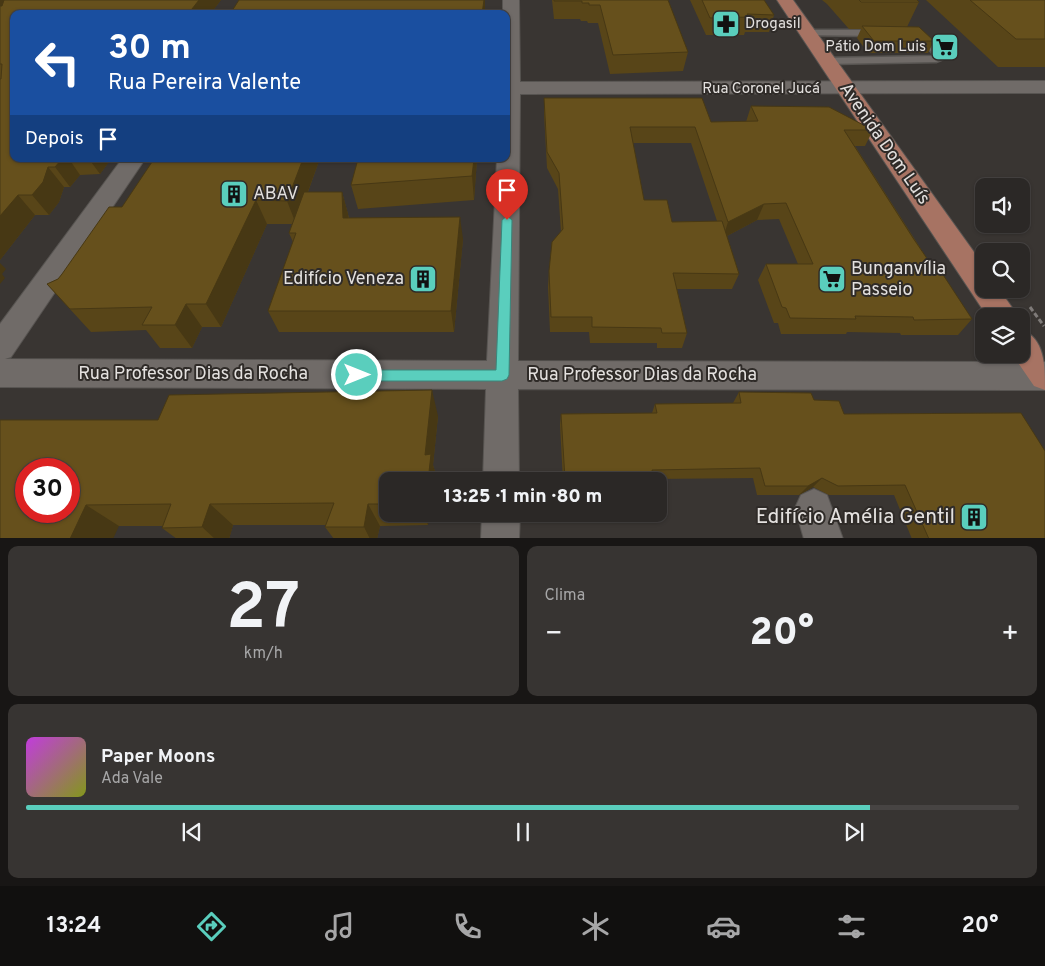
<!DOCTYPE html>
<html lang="pt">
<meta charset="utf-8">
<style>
:root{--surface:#2b2826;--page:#373432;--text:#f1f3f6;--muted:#a6a6a7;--line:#474443;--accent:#5acebd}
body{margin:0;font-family:Overpass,sans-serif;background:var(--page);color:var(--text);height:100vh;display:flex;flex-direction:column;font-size:19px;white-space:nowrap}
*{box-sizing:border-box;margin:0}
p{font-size:16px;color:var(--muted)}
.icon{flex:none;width:28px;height:28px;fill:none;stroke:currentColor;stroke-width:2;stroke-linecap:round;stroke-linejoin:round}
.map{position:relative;height:538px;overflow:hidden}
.sheet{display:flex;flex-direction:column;gap:8px;padding:8px;background:#181615;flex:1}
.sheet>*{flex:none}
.hud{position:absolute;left:10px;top:10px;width:500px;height:152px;border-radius:10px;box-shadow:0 1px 4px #0004,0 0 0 1px var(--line);background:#1a4fa0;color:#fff;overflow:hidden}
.controls{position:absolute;left:975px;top:178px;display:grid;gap:10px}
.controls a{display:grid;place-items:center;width:55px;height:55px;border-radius:10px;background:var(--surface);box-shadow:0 1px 4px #0004,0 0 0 1px var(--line);font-size:25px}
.speed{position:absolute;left:15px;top:458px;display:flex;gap:10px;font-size:25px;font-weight:700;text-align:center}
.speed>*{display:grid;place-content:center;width:65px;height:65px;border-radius:50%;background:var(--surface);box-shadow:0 1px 4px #0004,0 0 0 1px var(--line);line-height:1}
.speed .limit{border:8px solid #d22;background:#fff;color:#111}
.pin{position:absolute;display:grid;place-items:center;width:42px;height:42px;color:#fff;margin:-51px -21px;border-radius:50% 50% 50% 0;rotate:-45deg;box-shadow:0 0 5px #0007}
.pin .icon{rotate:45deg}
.me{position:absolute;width:55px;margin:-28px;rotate:90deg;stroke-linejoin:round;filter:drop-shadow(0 0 4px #0008)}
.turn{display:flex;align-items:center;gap:18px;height:105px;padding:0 15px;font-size:22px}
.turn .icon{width:65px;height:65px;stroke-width:2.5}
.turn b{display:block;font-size:35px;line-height:42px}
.then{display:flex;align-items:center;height:48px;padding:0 15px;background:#0003;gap:10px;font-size:19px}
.big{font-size:38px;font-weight:800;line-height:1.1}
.sheet .tile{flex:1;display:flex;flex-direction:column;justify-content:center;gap:8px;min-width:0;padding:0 18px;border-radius:10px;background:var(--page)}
.sheet .dial{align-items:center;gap:0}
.dial b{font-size:65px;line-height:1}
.song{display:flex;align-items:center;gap:15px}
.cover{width:60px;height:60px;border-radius:8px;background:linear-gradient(135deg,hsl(290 70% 55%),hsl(70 70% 35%))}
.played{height:5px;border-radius:2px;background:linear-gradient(90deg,var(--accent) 85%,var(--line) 85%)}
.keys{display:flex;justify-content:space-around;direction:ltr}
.heat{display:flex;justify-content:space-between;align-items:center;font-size:28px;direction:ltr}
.sheet .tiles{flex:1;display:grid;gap:8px;grid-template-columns:1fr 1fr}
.tile:last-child{grid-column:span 2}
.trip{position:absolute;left:379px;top:472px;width:288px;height:50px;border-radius:10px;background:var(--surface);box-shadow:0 1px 4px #0004,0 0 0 1px var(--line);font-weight:800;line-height:50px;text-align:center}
.tabs{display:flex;height:80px;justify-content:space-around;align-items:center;background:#11100f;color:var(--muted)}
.tabs .icon{width:35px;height:35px}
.tabs .active{color:var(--accent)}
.tabs b{font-size:22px;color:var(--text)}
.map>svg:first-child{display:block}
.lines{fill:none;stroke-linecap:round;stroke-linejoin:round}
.service-casing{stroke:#575451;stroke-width:3}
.minor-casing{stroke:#575451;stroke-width:2}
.primary-casing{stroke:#575451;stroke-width:2}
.path{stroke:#7f7b79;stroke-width:3;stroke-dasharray:5 2.5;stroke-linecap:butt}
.service{fill:#706b68;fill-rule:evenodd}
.minor{fill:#706b68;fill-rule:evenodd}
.primary{fill:#a77363;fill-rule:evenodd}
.wall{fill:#584518;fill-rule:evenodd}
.shaded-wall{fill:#473814}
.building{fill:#66501c;stroke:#473814;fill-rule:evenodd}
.route{fill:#5acebd;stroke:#3a867b}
.labels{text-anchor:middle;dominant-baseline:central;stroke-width:4;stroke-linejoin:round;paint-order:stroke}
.far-poi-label{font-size:15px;fill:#e4e1df;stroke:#2f2b28;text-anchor:start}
.far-street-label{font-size:15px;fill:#e4e1df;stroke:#2f2b28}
.street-label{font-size:18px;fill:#e4e1df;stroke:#2f2b28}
.poi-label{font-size:18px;fill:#e4e1df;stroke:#2f2b28;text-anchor:start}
.near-poi-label{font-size:21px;fill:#e4e1df;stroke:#2f2b28;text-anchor:end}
</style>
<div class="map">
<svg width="1045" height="539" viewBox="0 0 1045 539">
<rect width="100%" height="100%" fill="#393532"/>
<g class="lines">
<g class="service-casing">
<path id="service" d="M 807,30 L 877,30 L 882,33 L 877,36 L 804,35 L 802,33 Z
M 915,31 L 926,36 L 943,51 L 943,59 L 936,62 L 826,64 L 821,61 L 826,58 L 934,56 C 929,46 918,41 910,34 Z"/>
</g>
<g class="minor-casing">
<path id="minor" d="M 503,0 L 519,0 L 520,82 L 1045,81 L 1045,93 L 520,94 L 518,361 L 1045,362 L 1045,390 L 518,389 L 519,481 L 483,481 L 486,389 L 0,387 L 0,324 L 122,159 L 145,159 L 11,357 L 5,359 L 487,361 L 497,159 L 506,159 L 506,14 L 503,14 Z
M 814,489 L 827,495 L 843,539 L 804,539 L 795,508 L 801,495 Z
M 482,514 L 520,514 L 519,539 L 481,539 Z"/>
</g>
<g class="primary-casing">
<path id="primary" d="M 777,0 L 793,0 L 984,266 L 984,289 L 999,289 L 1018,316 L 987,316 Z
M 1021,329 C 1045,339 1045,365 1045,390 L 1034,386 L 1012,354 L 1021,354 Z"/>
</g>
<path class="path" d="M 1030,307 L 1044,326"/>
<use href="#service" class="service"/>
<use href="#minor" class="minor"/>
<use href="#primary" class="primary"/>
</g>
<path class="wall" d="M 0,0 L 221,0 L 210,14 L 14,14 L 14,159 L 111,159 L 100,174 L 80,175 L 70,187 L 64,187 L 59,202 L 49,215 L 35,215 L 0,260 Z
M 552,0 L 668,0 L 688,52 L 683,71 L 610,74 L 598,23 L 588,23 L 587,21 L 581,21 L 580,19 L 554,19 Z
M 690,0 L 764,0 L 774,15 L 769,32 L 745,32 L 744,35 L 706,35 Z
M 822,0 L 917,0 L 919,2 L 907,27 L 934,41 L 928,53 L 868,53 L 857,38 L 861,29 L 849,29 L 827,4 Z
M 926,0 L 1045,0 L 1045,67 L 998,67 Z
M 544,98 L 711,122 L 746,122 L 751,106 L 873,130 L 865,146 L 855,146 L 928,260 L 972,319 L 958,335 L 901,335 L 900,333 L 847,332 L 846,334 L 781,334 L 778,323 L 774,323 L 758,280 L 766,264 L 798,264 L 779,219 L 757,220 L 727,236 L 739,274 L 732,289 L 677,289 L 687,333 L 682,348 L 657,348 L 657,343 L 590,343 L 589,332 L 550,332 L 548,287 L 549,271 L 561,232 L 558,189 L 547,168 L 544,114 ZM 633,143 L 691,143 L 717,221 L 672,222 L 644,200 Z
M 154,159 L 477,159 L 474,200 L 358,209 L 351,185 L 358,161 L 319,161 L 308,192 L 342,192 L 348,214 L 349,218 L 463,239 L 454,332 L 279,332 L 268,311 L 293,242 L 289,233 L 292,224 L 267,224 L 221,327 L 202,327 L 192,348 L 160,348 L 146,330 L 91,332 L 47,284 L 58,279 L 122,207 Z
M 739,392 L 814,400 L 844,414 L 1045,539 L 912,539 L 894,495 L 829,495 L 813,487 L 799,495 L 757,495 L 753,478 L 654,479 L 654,481 L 563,481 L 560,425 L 561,414 L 652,413 L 655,404 L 733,403 Z
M 438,416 L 433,465 L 437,478 L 437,481 L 388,481 L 388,514 L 429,514 L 428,525 L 380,526 L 377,539 L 334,539 L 325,527 L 326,525 L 233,525 L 229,539 L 177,539 L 162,528 L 163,526 L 119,526 L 0,539 L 158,420 Z"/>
<path class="shaded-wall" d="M 0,0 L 7,0 L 0,12 Z
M 199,0 L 221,0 L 210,14 L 188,14 Z
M 484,0 L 485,0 L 485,14 L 482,14 Z
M 62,159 L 69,159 L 80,175 L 70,187 L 55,167 Z
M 89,159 L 111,159 L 100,174 Z
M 303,159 L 318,159 L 319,161 L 296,224 L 287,201 Z
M 474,159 L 477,159 L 474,200 L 472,176 Z
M 48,167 L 64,187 L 59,202 L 49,215 L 32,195 Z
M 342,192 L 348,214 L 350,240 L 343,218 Z
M 18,195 L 35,215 L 0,260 L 0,216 Z
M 256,200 L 267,224 L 221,327 L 206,304 Z
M 764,204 L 757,220 L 723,238 L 728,222 Z
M 460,217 L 463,239 L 454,332 L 451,311 Z
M 0,263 L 6,269 L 2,274 L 5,278 L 0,284 Z
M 186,304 L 202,327 L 192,348 L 175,325 Z
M 432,390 L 438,416 L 433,465 L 437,478 L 437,481 L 428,481 L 425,455 Z
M 822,478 L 813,487 L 799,495 L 808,486 Z
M 210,504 L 233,525 L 229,539 L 215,539 L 202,527 Z
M 368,504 L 380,526 L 377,539 L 370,539 L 364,527 Z
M 86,505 L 119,526 L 113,539 L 70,539 Z
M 424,514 L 429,514 L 428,525 Z"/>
<path class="building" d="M 4,0 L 199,0 L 188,14 L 14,14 L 14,159 L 62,159 L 55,167 L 48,167 L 43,182 L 32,195 L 18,195 L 0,216 L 0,79 L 1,79 L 2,64 L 0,64 L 0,6 L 2,6 Z
M 239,0 L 484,0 L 482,14 L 230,14 Z
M 554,0 L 668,0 L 688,52 L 613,55 L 600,5 L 589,5 L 589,3 L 582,3 L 582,1 L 554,1 Z
M 702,0 L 764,0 L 774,15 L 747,14 L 749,17 L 710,18 Z
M 859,0 L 917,0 L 919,2 L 861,2 Z
M 970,0 L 1045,0 L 1045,39 L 1016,39 Z
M 862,26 L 919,27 L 934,41 L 874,41 Z
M 544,98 L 702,98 L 711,122 L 758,121 L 751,106 L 829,107 L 873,130 L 844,130 L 913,238 L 928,260 L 938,267 L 972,319 L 914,320 L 913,317 L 855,316 L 856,319 L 790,318 L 786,308 L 782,307 L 766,264 L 813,264 L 786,203 L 764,204 L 728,222 L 695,127 L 630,127 L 644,200 L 667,200 L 672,222 L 722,221 L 739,274 L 673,273 L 687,333 L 662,333 L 661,328 L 592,327 L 592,317 L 551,317 L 549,271 L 552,242 L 563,229 L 559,173 L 547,152 Z
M 154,159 L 303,159 L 287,201 L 256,200 L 206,304 L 186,304 L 175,325 L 142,325 L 152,307 L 70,309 L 47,284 L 58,279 L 62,274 L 109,207 L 122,207 Z
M 358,159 L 474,159 L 472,176 L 351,185 Z
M 304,192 L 342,192 L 343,218 L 460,217 L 451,311 L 268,311 L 296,233 L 289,233 Z
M 432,390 L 425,455 L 431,454 L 428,481 L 388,481 L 388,504 L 368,504 L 364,527 L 325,527 L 334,503 L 210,504 L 202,527 L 162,528 L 171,504 L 86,505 L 70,539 L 0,539 L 0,420 L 158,420 L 169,395 ZM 26,469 L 69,469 L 69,511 L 26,511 Z
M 739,392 L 811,393 L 814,400 L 839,401 L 844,414 L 1021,413 L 1045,451 L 1045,539 L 929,539 L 905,485 L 838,486 L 822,478 L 808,486 L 765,486 L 760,468 L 652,470 L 654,481 L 630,481 L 629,478 L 565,479 L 561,414 L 657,413 L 655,404 L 741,403 Z"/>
<path class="route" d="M 507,216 L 512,220 L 509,375 L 507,379 L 502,381 L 357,381 L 352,379 L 350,375 L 352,371 L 357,370 L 496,370 L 502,220 Z"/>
<defs>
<g id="pharmacy-square" transform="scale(1.4375)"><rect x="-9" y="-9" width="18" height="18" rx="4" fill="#5acebd" stroke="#2f2b28"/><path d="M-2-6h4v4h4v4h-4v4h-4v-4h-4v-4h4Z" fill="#111"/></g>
<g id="supermarket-square" transform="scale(1.4375)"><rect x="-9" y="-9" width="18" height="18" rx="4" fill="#5acebd" stroke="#2f2b28"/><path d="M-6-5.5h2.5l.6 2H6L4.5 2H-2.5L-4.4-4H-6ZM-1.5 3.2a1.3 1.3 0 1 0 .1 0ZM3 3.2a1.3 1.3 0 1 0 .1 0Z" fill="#111"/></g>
<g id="building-square" transform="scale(1.4375)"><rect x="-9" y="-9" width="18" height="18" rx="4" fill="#5acebd" stroke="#2f2b28"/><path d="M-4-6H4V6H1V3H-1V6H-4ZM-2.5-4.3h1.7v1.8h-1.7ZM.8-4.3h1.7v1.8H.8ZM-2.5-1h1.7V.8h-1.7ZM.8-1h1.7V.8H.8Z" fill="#111"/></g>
</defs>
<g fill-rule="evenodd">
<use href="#pharmacy-square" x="726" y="24"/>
<use href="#supermarket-square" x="945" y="47"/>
<use href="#building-square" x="234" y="194"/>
<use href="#building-square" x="423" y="279"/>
<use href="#supermarket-square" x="832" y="279"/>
<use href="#building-square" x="974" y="517"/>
</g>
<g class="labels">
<g class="far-poi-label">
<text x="745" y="24">Drogasil</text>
<text x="926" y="47" text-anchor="end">Pátio Dom Luis</text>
</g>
<g class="far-street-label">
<text x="761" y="89">Rua Coronel Jucá</text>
</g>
<g class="street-label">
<text transform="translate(884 144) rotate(55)">Avenida Dom Luís</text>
<text x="193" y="374">Rua Professor Dias da Rocha</text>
<text x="642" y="375">Rua Professor Dias da Rocha</text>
</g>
<g class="poi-label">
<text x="253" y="194">ABAV</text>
<text x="851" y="269">Bunganvília<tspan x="851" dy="21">Passeio</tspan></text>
<text x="404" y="279" text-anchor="end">Edifício Veneza</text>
</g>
<g class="near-poi-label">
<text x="955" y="517">Edifício Amélia Gentil</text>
</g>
</g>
</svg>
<div class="controls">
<a><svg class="icon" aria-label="sound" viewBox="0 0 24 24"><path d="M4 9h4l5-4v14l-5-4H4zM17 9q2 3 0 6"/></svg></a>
<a><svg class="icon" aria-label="search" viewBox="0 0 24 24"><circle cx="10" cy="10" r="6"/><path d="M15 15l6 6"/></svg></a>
<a><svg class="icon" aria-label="layers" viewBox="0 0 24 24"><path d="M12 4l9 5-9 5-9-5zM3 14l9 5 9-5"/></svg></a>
</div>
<div class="speed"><div class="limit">30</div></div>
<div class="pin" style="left:507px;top:220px;background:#d93025"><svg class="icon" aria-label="arrive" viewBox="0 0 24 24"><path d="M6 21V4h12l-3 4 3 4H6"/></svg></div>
<svg class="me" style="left:357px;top:375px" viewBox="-20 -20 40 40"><circle r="17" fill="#5acebd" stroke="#fff" stroke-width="3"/><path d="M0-11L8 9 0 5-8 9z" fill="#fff"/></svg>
<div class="trip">13:25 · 1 min · 80 m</div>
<div class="hud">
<div class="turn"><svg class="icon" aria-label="left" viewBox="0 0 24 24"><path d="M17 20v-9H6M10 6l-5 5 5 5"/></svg><div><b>30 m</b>Rua Pereira Valente</div></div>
<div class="then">Depois<svg class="icon" aria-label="arrive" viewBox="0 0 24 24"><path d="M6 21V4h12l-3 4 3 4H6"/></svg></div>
</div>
</div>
<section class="sheet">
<div class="tiles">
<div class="tile dial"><b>27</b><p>km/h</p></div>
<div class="tile"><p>Clima</p>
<div class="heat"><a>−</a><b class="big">20°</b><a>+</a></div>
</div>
<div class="tile">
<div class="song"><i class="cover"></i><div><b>Paper Moons</b><p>Ada Vale</p></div></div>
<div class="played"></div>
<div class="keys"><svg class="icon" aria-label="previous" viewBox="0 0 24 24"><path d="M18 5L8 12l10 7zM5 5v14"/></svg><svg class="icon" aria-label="pause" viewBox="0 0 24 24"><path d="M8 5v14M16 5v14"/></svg><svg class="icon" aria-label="next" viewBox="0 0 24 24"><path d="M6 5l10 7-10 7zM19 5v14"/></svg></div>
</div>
</div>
</section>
<nav class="tabs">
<b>13:24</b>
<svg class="icon active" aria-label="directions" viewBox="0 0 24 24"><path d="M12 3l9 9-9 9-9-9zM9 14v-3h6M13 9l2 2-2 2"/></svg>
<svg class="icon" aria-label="music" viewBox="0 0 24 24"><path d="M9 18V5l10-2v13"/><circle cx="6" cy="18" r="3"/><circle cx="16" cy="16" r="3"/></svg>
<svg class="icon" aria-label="phone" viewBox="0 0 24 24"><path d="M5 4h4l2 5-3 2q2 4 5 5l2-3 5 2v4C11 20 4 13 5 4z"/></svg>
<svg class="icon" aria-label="climate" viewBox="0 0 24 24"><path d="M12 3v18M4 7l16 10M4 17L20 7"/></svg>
<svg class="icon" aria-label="car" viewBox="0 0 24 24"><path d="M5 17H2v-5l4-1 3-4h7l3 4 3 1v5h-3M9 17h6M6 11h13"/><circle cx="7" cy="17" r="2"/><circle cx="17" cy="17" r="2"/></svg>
<svg class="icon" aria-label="filters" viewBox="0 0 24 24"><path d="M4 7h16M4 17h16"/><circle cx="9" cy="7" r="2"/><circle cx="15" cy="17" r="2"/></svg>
<b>20°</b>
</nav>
